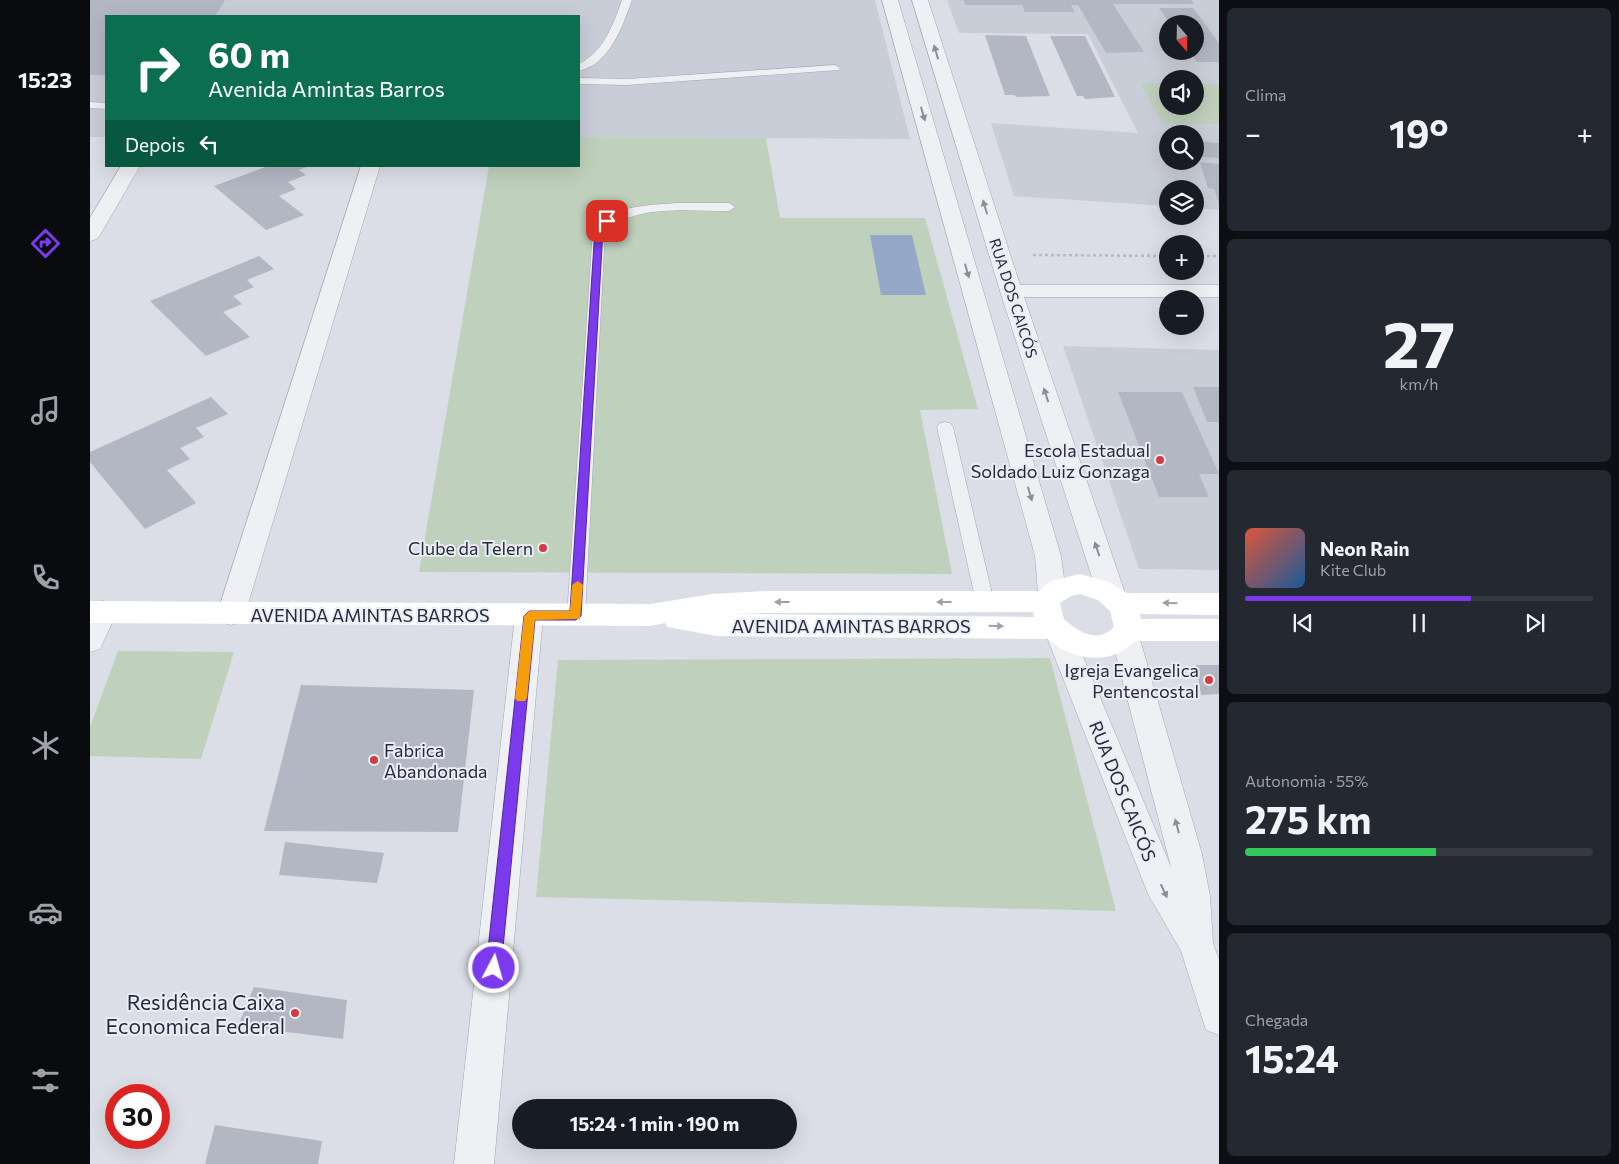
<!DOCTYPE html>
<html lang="pt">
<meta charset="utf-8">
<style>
:root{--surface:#171b24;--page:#242831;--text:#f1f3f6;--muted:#9ea1a6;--line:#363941;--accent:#7c3aed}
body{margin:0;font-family:Commissioner,sans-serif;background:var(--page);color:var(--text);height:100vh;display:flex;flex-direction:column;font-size:19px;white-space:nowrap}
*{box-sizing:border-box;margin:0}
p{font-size:16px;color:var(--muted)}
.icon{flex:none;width:28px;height:28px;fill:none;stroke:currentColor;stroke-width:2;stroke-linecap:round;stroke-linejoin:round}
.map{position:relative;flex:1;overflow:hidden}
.sheet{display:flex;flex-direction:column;gap:8px;padding:8px;background:#0d0f14;width:400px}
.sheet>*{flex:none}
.hud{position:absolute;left:15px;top:15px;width:475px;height:152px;border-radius:0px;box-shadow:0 5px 20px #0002;background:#0b6e4f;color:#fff;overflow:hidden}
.needle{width:32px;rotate:160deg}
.controls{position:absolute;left:1069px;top:15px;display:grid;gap:10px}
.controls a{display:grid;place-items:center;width:45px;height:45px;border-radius:50%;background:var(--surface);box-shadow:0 5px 20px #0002;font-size:25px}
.speed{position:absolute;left:15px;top:1084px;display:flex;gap:10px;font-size:25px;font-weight:700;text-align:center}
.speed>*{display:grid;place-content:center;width:65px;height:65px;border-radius:50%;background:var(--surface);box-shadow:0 5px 20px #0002;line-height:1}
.speed .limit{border:8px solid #d22;background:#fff;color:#111}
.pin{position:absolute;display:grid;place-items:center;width:42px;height:42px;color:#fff;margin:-21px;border-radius:10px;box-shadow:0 2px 8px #0006}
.me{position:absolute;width:55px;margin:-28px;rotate:6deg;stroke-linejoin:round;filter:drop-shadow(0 0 4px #0008)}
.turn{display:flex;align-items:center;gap:18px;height:105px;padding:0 20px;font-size:22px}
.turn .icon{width:65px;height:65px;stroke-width:2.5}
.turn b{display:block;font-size:35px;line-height:42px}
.then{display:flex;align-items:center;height:48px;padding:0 20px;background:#0003;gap:10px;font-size:19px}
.big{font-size:38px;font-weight:700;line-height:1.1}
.sheet .widget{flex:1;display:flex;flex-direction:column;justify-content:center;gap:8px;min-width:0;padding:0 18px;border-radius:8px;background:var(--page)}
.sheet .dial{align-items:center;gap:0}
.dial b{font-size:65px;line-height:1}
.song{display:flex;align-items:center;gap:15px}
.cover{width:60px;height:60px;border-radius:8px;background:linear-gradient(135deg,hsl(10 70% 55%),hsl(210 70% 35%))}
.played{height:5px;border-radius:2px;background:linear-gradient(90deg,var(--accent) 65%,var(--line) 65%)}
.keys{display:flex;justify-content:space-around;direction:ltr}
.heat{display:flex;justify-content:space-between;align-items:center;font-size:28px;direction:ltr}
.charge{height:8px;border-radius:4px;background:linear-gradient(90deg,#34c759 55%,var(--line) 0)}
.trip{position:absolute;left:422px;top:1099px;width:285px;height:50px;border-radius:25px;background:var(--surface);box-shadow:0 5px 20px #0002;font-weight:700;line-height:50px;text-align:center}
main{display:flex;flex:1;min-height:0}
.menu{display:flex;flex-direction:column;width:90px;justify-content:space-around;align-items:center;background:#090b0e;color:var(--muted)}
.menu .icon{width:35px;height:35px}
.menu .selected{color:var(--accent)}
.menu b{font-size:22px;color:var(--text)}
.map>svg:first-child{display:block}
.built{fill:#c9cdd8;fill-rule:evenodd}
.green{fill:#bfd0bc}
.water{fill:#95a8c7}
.building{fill:#b3b7c3}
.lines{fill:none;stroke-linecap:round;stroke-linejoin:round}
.service-casing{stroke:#a1a5b0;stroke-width:1}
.minor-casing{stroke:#a1a5b0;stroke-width:1}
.tertiary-casing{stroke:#a1a5b0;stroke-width:1}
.path{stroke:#b6b9c0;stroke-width:2.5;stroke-dasharray:3 3;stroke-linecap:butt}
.service{fill:#eef0f4;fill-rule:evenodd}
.minor{fill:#eef0f4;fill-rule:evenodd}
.tertiary{fill:#eef0f4;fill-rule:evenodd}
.secondary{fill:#fff;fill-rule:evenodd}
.oneway{fill:#8a8e98}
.oneway2{fill:#9da0a7}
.route{fill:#7c3aed;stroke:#51269a}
.slow{fill:#f59e0b}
.poi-dot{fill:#cf3d42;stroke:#ebedf4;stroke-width:2}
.labels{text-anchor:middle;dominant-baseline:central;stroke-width:4;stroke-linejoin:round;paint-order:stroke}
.far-street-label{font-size:15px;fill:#252b3c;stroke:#ebedf4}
.poi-label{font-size:18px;fill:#252b3c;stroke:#ebedf4;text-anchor:end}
.street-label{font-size:18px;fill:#252b3c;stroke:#ebedf4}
.near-poi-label{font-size:21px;fill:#252b3c;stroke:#ebedf4;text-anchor:end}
</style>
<main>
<nav class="menu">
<b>15:23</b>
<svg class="icon selected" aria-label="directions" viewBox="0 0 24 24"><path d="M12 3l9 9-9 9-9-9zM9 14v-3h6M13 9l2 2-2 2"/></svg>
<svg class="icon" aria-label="music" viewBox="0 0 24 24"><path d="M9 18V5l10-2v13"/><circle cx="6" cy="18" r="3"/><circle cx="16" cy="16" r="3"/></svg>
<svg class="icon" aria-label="phone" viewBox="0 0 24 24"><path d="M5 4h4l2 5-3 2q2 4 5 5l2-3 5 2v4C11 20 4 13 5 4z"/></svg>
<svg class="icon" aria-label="climate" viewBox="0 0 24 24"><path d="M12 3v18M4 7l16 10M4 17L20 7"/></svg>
<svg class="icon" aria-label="car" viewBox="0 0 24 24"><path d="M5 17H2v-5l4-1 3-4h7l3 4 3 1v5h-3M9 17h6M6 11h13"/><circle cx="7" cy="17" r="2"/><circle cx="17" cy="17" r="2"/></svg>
<svg class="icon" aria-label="filters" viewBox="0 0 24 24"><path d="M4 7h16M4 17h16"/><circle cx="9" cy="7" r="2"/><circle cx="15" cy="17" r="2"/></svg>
</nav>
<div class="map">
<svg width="1129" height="1164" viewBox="0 0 1129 1164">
<rect width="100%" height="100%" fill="#dbdee6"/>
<path class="built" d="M 0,0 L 785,0 L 820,139 L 489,137 L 489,16 L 16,16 L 16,137 L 0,137 Z
M 857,0 L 1129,0 L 1129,210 L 1105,208 L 1105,189 L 1078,189 L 1077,206 L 924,196 L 901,123 L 1048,133 L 998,34 L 869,33 ZM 1078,24 L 1105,24 L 1105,51 L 1078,51 ZM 1078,79 L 1105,79 L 1105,106 L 1078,106 ZM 1078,134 L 1105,134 L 1105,161 L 1078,161 Z
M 973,346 L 1129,350 L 1129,570 L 1049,569 Z"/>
<path class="green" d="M 1050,83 L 1077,84 L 1078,106 L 1105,106 L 1105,84 L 1129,84 L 1129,124 L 1073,124 Z
M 489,137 L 676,138 L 690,218 L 835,218 L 888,409 L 830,410 L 862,574 L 329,572 L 399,166 L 489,166 Z
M 28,651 L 144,652 L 111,759 L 0,756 L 0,727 Z
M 960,658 L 1026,911 L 446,897 L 468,660 Z"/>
<path class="water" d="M 780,235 L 822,235 L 836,295 L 791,295 Z"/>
<path class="building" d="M 0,0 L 135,0 L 125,16 L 16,16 L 16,75 L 0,75 Z
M 873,0 L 1101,0 L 1104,4 L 1023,4 L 1054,52 L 1016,53 L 988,5 L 981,5 L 985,12 L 935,12 L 932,5 L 876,5 Z
M 1069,8 L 1103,8 L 1129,43 L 1129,62 L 1107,62 L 1099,51 L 1105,51 L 1105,24 L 1080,24 Z
M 895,35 L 936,36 L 960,96 L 926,97 L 925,95 L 915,95 Z
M 960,36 L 995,36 L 1025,97 L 995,99 L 993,96 L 987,96 Z
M 1106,141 L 1129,143 L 1129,158 L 1110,157 Z
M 1110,162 L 1129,164 L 1129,203 L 1124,189 L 1118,188 Z
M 178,166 L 219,166 L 209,170 L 216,175 L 198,182 L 206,189 L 189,196 L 214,215 L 176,230 L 124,186 Z
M 169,256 L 184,269 L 157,280 L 164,287 L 143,296 L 152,304 L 133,312 L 160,337 L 116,356 L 60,301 Z
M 1103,387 L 1129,387 L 1129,422 L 1117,422 Z
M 1028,392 L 1092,392 L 1129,474 L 1109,474 L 1119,497 L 1069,497 Z
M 121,397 L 138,414 L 106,428 L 114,437 L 90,448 L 100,459 L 77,470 L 106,503 L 55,529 L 0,462 L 0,452 Z
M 1106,665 L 1129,665 L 1129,694 L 1111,695 Z
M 211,685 L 384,690 L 368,832 L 174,831 Z
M 195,842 L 294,853 L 287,883 L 189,875 Z
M 164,987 L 257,1000 L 253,1039 L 148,1026 Z
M 125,1125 L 232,1141 L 228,1164 L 115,1164 Z"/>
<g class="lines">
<g class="service-casing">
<path id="service" d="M 532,0 L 542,0 C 532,27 520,64 489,71 L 489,64 C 514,51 523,25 532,0 Z
M 745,65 L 750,68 L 749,70 L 537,85 L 489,84 L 489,78 L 537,79 Z
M 0,102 L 16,103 L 16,109 L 0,108 Z
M 589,203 L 639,203 L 645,207 L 639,211 C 598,211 550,204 515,230 L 495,616 L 492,621 L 486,623 L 480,621 L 477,616 L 503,229 C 521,205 561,205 589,203 Z
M 855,422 L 860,423 L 863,427 L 904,602 L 901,607 L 895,609 L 889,607 L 886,602 L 847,427 L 850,423 Z"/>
</g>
<g class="minor-casing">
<path id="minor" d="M 31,166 L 50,166 L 10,235 L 7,239 L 0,241 L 0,218 Z
M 271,166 L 290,166 L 155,614 L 151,622 L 141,625 L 131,622 L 127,614 Z
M 921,285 L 1129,285 L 1129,297 L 921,297 L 913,296 L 910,291 L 913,286 Z
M 13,601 L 23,604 L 27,612 L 10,649 L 0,652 L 0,610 L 3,604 Z
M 439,605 L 449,608 L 453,616 L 404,1164 L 364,1164 L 425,616 L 429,608 Z"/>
</g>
<g class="tertiary-casing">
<path id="tertiary" d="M 792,0 L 808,0 L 971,556 L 976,593 L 972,600 L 962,603 L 952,600 L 948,593 L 945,556 Z
M 822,0 L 838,0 L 932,291 L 1036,596 L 1032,603 L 1022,606 L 1012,603 L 1008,596 L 910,291 Z
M 970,624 L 980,627 L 984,635 L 1081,867 L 1021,636 L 1025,628 L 1035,625 L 1045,628 L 1049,636 L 1112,854 L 1120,896 L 1123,943 L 1129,960 L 1129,1035 L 1116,1030 L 1091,951 L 1058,894 L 956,635 L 960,627 Z"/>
</g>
<path class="path" d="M 943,255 L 1078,256
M 1105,256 L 1129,256"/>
<use href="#service" class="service"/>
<use href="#minor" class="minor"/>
<use href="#tertiary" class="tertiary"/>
<path class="secondary" d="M 990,574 L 1019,582 L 1037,593 L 1129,593 L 1129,615 L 1050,614 L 1051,619 L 1129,619 L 1129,641 L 1045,641 C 1023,666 981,661 958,639 L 626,636 L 577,627 L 575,623 L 561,626 L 0,623 L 0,601 L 561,604 L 622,594 L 676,591 L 949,591 L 961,581 ZM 990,594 L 1008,600 L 1020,611 L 1024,627 C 1008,644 988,632 974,619 L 970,603 L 981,596 ZM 943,612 L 944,617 L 645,614 L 676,613 Z"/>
</g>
<defs><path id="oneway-solid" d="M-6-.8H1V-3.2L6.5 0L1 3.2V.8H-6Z" transform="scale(1.25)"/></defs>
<g class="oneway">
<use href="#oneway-solid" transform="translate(846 52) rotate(-107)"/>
<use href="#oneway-solid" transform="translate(833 114) rotate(74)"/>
<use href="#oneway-solid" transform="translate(895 207) rotate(-107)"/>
<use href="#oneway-solid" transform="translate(877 271) rotate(74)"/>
<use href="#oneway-solid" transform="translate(956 395) rotate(-108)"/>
<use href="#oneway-solid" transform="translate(940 494) rotate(74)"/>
<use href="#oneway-solid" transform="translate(1007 549) rotate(-108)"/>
<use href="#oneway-solid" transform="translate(1087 826) rotate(-105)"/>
<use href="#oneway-solid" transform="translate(1074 891) rotate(65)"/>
</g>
<g class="oneway2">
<use href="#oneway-solid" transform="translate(692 602) rotate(180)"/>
<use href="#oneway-solid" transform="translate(854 602) rotate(180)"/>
<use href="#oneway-solid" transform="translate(1080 603) rotate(-179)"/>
<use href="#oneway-solid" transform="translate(906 626) rotate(2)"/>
</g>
<path class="route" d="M 517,218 L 521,221 L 513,229 L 491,616 L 486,620 L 445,620 L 411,968 L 409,973 L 404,975 L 398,973 L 396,968 L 434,616 L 439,611 L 480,611 L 505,229 Z"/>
<path class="slow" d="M 488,581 L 493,585 L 490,619 L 445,620 L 437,698 L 435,701 L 427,701 L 425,698 L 434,616 L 439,611 L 480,611 L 482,585 Z"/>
<g class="poi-dot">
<circle cx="1070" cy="460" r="5"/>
<circle cx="453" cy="548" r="5"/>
<circle cx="1119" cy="680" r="5"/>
<circle cx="284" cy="760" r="5"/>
<circle cx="205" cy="1013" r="5"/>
</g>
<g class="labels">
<g class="far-street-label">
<text transform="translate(924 298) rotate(72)">RUA DOS CAICÓS</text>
</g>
<g class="poi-label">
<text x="1060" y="450">Escola Estadual<tspan x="1060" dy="21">Soldado Luiz Gonzaga</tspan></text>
<text x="443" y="548">Clube da Telern</text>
<text x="1109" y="670">Igreja Evangelica<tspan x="1109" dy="21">Pentencostal</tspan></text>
<text x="294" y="750" text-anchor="start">Fabrica<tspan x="294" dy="21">Abandonada</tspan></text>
</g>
<g class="street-label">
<text x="280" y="615">AVENIDA AMINTAS BARROS</text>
<text x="761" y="626">AVENIDA AMINTAS BARROS</text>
<text transform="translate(1033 791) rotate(68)">RUA DOS CAICÓS</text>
</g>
<g class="near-poi-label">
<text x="195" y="1001">Residência Caixa<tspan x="195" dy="24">Economica Federal</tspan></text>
</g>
</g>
</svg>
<div class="controls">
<a><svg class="needle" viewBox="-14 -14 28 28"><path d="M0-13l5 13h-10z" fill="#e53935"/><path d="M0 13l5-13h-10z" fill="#9ea1a6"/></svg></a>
<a><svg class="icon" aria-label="sound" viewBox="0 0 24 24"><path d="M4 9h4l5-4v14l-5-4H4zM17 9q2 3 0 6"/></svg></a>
<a><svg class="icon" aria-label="search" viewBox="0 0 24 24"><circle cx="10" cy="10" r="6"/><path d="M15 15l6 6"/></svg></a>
<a><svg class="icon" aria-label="layers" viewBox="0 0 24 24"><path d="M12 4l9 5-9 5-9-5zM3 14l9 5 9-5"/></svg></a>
<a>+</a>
<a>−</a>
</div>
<div class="speed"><div class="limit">30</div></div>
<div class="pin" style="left:517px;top:221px;background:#d93025"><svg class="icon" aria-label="arrive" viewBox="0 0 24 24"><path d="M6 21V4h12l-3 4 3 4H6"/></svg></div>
<svg class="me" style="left:404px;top:968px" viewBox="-20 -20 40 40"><circle r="17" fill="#7c3aed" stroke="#fff" stroke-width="3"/><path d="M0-11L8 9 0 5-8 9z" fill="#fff"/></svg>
<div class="trip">15:24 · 1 min · 190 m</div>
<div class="hud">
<div class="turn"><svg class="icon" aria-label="right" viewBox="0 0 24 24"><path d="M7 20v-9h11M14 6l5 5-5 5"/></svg><div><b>60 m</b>Avenida Amintas Barros</div></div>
<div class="then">Depois<svg class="icon" aria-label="left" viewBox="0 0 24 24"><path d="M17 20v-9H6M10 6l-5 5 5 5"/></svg></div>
</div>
</div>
<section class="sheet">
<div class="widget"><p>Clima</p>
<div class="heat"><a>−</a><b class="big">19°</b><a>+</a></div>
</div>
<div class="widget dial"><b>27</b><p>km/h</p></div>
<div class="widget">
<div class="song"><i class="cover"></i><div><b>Neon Rain</b><p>Kite Club</p></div></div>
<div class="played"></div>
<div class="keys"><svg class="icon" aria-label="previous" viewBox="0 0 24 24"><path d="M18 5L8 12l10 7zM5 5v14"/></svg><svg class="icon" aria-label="pause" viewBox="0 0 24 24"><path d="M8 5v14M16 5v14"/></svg><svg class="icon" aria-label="next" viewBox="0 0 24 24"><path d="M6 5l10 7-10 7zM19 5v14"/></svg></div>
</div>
<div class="widget"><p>Autonomia · 55%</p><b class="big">275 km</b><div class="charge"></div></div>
<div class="widget"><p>Chegada</p><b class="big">15:24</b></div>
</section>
</main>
